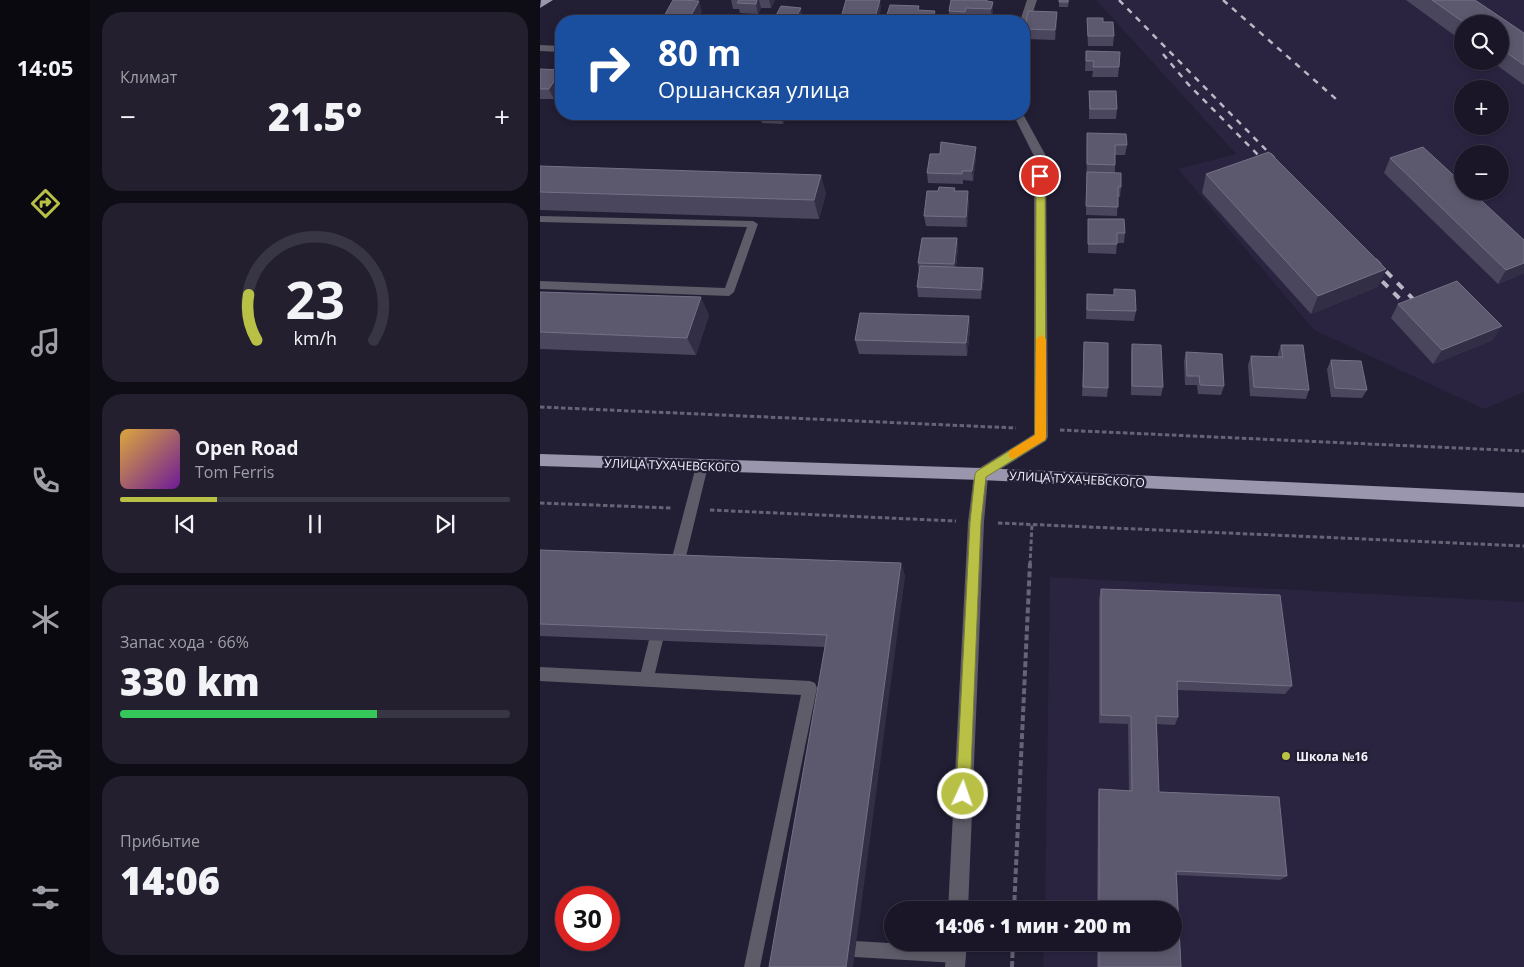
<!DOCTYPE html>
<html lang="ru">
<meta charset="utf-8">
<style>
:root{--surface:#1a1627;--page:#231f2f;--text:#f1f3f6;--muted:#9f9fa7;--line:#383544;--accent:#b9c046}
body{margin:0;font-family:"Open Sans",sans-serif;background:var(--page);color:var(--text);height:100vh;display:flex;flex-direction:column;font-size:19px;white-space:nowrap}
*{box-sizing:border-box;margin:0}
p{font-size:16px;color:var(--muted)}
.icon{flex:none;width:28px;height:28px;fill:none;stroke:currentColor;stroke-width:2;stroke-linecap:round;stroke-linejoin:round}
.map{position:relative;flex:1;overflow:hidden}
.sheet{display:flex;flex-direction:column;gap:12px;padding:12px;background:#0e0c15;width:450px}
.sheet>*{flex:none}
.top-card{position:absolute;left:15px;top:15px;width:475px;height:105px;border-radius:20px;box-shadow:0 2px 8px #0003,0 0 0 1px var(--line);background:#1a4fa0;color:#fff;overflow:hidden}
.fabs{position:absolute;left:914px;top:15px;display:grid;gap:10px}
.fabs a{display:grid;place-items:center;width:55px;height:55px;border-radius:50%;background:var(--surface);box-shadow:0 2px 8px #0003,0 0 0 1px var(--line);font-size:25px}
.speed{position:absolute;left:15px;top:886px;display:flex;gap:10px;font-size:25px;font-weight:700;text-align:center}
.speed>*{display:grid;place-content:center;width:65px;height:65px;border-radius:50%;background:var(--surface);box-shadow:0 2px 8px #0003,0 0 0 1px var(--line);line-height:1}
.speed .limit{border:8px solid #d22;background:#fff;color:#111}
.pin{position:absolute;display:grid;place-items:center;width:42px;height:42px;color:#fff;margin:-21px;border:2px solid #fff;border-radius:50%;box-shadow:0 1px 5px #0007}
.me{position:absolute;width:55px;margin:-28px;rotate:3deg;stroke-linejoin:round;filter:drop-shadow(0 0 4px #0008)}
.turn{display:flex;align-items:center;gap:18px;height:105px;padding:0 20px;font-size:22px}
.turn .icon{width:65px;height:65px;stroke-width:2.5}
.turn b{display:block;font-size:35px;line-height:42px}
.big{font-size:38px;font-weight:800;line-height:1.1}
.sheet .widget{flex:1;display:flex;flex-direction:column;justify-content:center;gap:8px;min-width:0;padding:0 18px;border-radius:20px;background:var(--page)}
.sheet .dial{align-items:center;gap:0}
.dial svg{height:130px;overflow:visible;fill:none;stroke:var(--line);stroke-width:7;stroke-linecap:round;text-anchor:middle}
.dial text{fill:var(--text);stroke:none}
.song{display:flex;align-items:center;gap:15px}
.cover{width:60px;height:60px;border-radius:8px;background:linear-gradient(135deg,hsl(40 70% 55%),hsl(280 70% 35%))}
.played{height:5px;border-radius:2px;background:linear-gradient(90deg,var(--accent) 25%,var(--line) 25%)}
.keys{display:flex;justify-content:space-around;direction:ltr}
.heat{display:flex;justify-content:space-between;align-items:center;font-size:28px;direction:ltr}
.charge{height:8px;border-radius:4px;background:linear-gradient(90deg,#34c759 66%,var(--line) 0)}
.trip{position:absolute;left:344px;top:901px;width:298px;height:50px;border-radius:25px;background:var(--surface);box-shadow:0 2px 8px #0003,0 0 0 1px var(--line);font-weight:800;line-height:50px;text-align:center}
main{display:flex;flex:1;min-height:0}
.menu{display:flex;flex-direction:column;width:90px;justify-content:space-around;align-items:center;background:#0a0910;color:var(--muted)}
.menu .icon{width:35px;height:35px}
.menu .active{color:var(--accent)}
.menu b{font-size:22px;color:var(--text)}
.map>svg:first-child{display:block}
.built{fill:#2a2441;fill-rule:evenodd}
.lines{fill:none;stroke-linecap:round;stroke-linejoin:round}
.path-far1{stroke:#676375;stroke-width:3;stroke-dasharray:4.5 2.5;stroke-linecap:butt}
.path{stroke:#676375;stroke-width:4;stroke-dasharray:6 3;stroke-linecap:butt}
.lane{fill:#5e5c68;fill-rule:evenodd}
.street{fill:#5e5c68;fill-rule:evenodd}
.primary{fill:#9a96ae;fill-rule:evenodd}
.rail-far1{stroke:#bab8c5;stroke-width:2.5;stroke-dasharray:6 6;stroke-linecap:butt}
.rail{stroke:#bab8c5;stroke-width:4;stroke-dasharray:8 8;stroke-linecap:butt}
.wall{fill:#4a465d}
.shaded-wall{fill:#322e45}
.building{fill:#5c596e;stroke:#747185}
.route{fill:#b9c046;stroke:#787d2e}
.slow{fill:#f59e0b}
.poi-dot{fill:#b9c046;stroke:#221e34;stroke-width:2}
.labels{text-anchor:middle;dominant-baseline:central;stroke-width:5;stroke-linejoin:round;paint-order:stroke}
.street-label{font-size:12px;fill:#f5f3fd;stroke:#221e34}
.poi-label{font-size:12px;font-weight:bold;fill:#f5f3fd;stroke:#221e34;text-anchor:start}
</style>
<main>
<nav class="menu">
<b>14:05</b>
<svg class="icon active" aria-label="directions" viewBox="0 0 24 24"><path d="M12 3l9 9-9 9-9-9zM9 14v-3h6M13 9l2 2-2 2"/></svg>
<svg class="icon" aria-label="music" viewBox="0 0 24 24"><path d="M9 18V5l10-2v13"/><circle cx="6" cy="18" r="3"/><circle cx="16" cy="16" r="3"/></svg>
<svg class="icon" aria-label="phone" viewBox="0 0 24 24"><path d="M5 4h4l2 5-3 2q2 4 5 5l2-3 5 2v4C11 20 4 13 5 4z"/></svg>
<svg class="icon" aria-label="climate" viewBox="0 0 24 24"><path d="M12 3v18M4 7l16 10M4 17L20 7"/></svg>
<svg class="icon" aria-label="car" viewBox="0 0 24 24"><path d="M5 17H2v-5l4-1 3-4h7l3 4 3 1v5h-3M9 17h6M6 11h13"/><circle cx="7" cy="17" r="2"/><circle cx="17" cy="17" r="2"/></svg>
<svg class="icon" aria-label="filters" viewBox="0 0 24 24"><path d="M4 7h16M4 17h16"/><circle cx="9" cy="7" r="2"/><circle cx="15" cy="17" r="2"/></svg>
</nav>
<section class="sheet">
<div class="widget"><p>Климат</p>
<div class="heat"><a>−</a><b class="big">21.5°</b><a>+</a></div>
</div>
<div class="widget dial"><svg viewBox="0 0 100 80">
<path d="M14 69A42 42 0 1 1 86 69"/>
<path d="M14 69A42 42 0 0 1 9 41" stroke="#b9c046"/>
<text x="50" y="56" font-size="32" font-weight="700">23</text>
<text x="50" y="72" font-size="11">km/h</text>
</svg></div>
<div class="widget">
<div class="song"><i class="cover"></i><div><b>Open Road</b><p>Tom Ferris</p></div></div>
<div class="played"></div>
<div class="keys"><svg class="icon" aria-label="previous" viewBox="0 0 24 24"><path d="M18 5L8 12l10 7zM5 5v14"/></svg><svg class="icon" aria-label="pause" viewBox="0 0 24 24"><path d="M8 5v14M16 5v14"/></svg><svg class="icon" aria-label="next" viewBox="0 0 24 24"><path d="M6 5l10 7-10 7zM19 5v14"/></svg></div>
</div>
<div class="widget"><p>Запас хода · 66%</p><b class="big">330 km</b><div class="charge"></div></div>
<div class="widget"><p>Прибытие</p><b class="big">14:06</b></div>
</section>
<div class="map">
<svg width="984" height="967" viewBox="0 0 984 967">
<rect width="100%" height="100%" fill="#221e34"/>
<path class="built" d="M 556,0 L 984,0 L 984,392 L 944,409 L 774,330 L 638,169 L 696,154 ZM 922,24 L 960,24 L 960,61 L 922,61 ZM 922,89 L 960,89 L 960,126 L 922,126 ZM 922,154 L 960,154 L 960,191 L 922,191 Z
M 510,577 L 984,602 L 984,967 L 503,967 L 504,943 L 632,942 L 632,910 L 505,910 Z"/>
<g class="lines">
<path class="path-far1" d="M 0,407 L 476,428
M 520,430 L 984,451
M 0,503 L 132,508
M 170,510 L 416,521
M 458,523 L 984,546
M 490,565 L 492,524"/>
<path class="path" d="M 474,910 L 490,563
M 472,967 L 473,942"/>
<path class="lane" d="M 0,216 L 213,221 L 218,224 L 194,292 L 189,296 L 0,289 L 0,281 L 185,288 L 207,227 L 0,222 Z
M 162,461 L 166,462 L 168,466 L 143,569 L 141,573 L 136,575 L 131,573 L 129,569 L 156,466 L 158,462 Z
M 116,633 L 121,635 L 123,640 L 115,673 L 270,681 L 275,683 L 277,688 L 220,967 L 204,967 L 261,695 L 0,681 L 0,667 L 101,672 L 109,640 L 111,635 Z
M 315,941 L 416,947 L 422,949 L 424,955 L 422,961 L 416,963 L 315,957 L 309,955 L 307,949 L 309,943 Z"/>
<path class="street" d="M 487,0 L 497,0 L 489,24 L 484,27 L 484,21 L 480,21 Z
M 0,45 L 21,46 L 21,52 L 0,51 Z
M 473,114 L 483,114 L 506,156 L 508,437 L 506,441 L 448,477 L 444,522 L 428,910 L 408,910 L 428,522 L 434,474 L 436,470 L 494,434 L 494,156 Z
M 407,942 L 427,942 L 425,967 L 405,967 Z"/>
<path class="primary" d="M 13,0 L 0,8 L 1,0 Z
M 0,454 L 441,468 L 984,493 L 984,507 L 441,480 L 0,466 Z"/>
<path class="rail-far1" d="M 579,0 L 738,162
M 683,0 L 796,99
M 623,54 L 648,84 L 729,166"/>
<path class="rail" d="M 835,260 L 880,306
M 831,270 L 871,310"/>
</g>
<path class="wall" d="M 191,0 L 235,0 L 231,8 L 221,8 L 218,14 L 200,13 L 199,9 L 193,9 Z
M 411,0 L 448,0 L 453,12 L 452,19 L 426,18 L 426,21 L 409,21 L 409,11 Z
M 519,0 L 529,0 L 528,7 L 519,7 Z
M 866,0 L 935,0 L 984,33 L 984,85 L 951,61 L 960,61 L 960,24 L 922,24 L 922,41 Z
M 162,11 L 157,21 L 124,21 L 123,18 Z
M 517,12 L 517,22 L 515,40 L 485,39 L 485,29 Z
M 547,18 L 563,22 L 574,36 L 573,46 L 548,46 L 547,28 Z
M 546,51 L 579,67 L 578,77 L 552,77 L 553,71 L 545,71 Z
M 0,69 L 21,71 L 21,88 L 14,99 L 0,99 Z
M 549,91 L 577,109 L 576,119 L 549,119 Z
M 219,114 L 247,114 L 243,124 L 222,123 Z
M 262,114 L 291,114 L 289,118 L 267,116 L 266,114 Z
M 410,114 L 440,114 L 440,117 L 411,116 Z
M 547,133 L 587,145 L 585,155 L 575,155 L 575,173 L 581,187 L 580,197 L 578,197 L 577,216 L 546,215 Z
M 436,157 L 433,181 L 423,180 L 423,184 L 388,183 L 387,173 Z
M 850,158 L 984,273 L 958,284 L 844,173 Z
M 0,166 L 286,193 L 279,219 L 0,210 Z
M 666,174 L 846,269 L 837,287 L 771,314 L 662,193 Z
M 415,188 L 415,191 L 429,201 L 427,227 L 386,226 L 384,216 L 398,191 Z
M 548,219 L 585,233 L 584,243 L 577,243 L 576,254 L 548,253 Z
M 417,238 L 418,248 L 416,267 L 444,278 L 441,299 L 378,297 L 377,287 L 379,272 L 378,263 Z
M 574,289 L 596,311 L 594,321 L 546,319 L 547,294 L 574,295 Z
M 0,292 L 169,315 L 156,355 L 0,349 Z
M 858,304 L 953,340 L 893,364 L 851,318 Z
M 429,316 L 430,330 L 427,356 L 319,354 L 315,340 Z
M 544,342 L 568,388 L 567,397 L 542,396 Z
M 592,344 L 623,387 L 621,396 L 591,395 L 591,353 Z
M 741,345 L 769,390 L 766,399 L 710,396 L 708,365 L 711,356 L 738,357 L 738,354 Z
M 646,352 L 684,386 L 681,395 L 658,394 L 657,385 L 645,385 L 644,361 Z
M 791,360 L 827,390 L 822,398 L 791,397 L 787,369 Z
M 0,550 L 361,563 L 365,577 L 285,647 L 0,636 Z
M 561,589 L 752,686 L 745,694 L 637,690 L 638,717 L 635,725 L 617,724 L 619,792 L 747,876 L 740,880 L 637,875 L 641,967 L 557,967 L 557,942 L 632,942 L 632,910 L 557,910 L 558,795 L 559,789 L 589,791 L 588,724 L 559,723 L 559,599 Z"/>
<path class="shaded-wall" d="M 217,0 L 219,0 L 221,8 L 218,14 L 216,4 Z
M 229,0 L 235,0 L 231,8 Z
M 340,0 L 341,10 L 338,21 L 334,21 Z
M 159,1 L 162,11 L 157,21 L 150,21 L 149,19 Z
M 453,2 L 453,12 L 452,19 L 451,9 Z
M 261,8 L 262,13 L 258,21 L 254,21 Z
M 395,11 L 396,21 L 392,21 Z
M 517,12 L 517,22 L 515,40 L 515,30 Z
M 21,70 L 21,88 L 14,99 L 9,89 Z
M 240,114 L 247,114 L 243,124 Z
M 436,147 L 436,157 L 433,181 L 432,171 Z
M 281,175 L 286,193 L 279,219 L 274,200 Z
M 428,191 L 429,201 L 427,227 L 426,217 Z
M 417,238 L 418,248 L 415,274 L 414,264 Z
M 984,263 L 984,273 L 958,284 L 966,270 Z
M 443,268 L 444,278 L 441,299 L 441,290 Z
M 846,269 L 837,287 L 771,314 L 778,296 Z
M 161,297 L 169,315 L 156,355 L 147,338 Z
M 429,316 L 430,330 L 427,356 L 426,343 Z
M 962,326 L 953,340 L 893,364 L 902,350 Z
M 361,563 L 365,577 L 313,967 L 306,967 Z"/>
<path class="building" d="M 133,0 L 141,0 L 159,1 L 149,19 L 123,18 Z
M 199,0 L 217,0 L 216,4 L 197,3 Z
M 306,0 L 340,0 L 334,21 L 300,21 Z
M 411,0 L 446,0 L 446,1 L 453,2 L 451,9 L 426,8 L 425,12 L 409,11 Z
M 519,0 L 528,0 L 528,2 L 519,2 Z
M 892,0 L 935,0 L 984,33 L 984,65 L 960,48 L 960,24 L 926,24 Z
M 350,5 L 379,6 L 378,10 L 395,11 L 392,21 L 345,21 Z
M 241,6 L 261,8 L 254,21 L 233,21 Z
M 488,11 L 517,12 L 515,30 L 485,29 Z
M 547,18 L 563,18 L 563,22 L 573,22 L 574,36 L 548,36 Z
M 546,51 L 580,52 L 579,67 L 553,67 L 554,61 L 546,61 Z
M 0,69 L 21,70 L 9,89 L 0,89 Z
M 549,91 L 576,91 L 577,109 L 550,109 Z
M 547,133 L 586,134 L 587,145 L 575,145 L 575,165 L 547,164 Z
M 401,142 L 436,147 L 432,171 L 422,171 L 422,174 L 387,173 L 390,154 L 400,154 Z
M 883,147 L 922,183 L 922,191 L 931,191 L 984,240 L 984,263 L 966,270 L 850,158 Z
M 729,152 L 846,269 L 778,296 L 666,174 Z
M 0,166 L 281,175 L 274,200 L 0,192 Z
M 547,172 L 581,173 L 581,187 L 578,187 L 578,207 L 546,206 Z
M 399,187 L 415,188 L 414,191 L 428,191 L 426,217 L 384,216 L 387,191 L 398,191 Z
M 548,219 L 584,219 L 585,233 L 577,233 L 577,244 L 548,244 Z
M 382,238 L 417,238 L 414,264 L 378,263 Z
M 380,266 L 443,268 L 441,290 L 377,287 Z
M 917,281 L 962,326 L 902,350 L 858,304 Z
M 574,289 L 595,290 L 596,311 L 547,310 L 547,294 L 574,295 Z
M 0,292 L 161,297 L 147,338 L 0,332 Z
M 320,313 L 429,316 L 426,343 L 315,340 Z
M 544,342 L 568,343 L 568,388 L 543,387 Z
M 592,344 L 621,345 L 623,387 L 592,386 Z
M 741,345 L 763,345 L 769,390 L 714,387 L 711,356 L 743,357 Z
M 646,352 L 682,354 L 684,386 L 660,385 L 659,376 L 647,376 Z
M 791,360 L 821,361 L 827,390 L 795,388 Z
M 0,550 L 361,563 L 306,967 L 229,967 L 287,635 L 0,624 Z
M 561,589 L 740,595 L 752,686 L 637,681 L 638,717 L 616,716 L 619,792 L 739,797 L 747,876 L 636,871 L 641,967 L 559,967 L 559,942 L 632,942 L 632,910 L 559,910 L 559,789 L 592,791 L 591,716 L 561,715 Z"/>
<path class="route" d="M 500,173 L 505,176 L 506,437 L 505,440 L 446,477 L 441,522 L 430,794 L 428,798 L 423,800 L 418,798 L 416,794 L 430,522 L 435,474 L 437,471 L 495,435 L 496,176 Z"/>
<path class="slow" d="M 501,335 L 506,339 L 506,437 L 505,440 L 473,459 L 469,457 L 469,451 L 495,435 L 496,339 Z"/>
<circle class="poi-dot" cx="746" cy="756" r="5"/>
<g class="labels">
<g class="street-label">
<text transform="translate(132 465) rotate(2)">УЛИЦА ТУХАЧЕВСКОГО</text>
<text transform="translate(537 479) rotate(3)">УЛИЦА ТУХАЧЕВСКОГО</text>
</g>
<g class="poi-label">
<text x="756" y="756">Школа №16</text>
</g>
</g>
</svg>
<div class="fabs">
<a><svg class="icon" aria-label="search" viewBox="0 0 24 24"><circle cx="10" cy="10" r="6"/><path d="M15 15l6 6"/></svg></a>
<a>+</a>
<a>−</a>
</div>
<div class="speed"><div class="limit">30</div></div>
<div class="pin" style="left:500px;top:176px;background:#d93025"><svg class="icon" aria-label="arrive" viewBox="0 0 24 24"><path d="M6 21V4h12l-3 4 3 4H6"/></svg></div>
<svg class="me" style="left:423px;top:794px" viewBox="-20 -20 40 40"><circle r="17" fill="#b9c046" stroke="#fff" stroke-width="3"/><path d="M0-11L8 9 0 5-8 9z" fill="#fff"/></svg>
<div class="trip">14:06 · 1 мин · 200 m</div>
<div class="top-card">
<div class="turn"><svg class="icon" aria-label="right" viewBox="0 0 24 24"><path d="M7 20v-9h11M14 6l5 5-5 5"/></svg><div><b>80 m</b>Оршанская улица</div></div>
</div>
</div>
</main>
